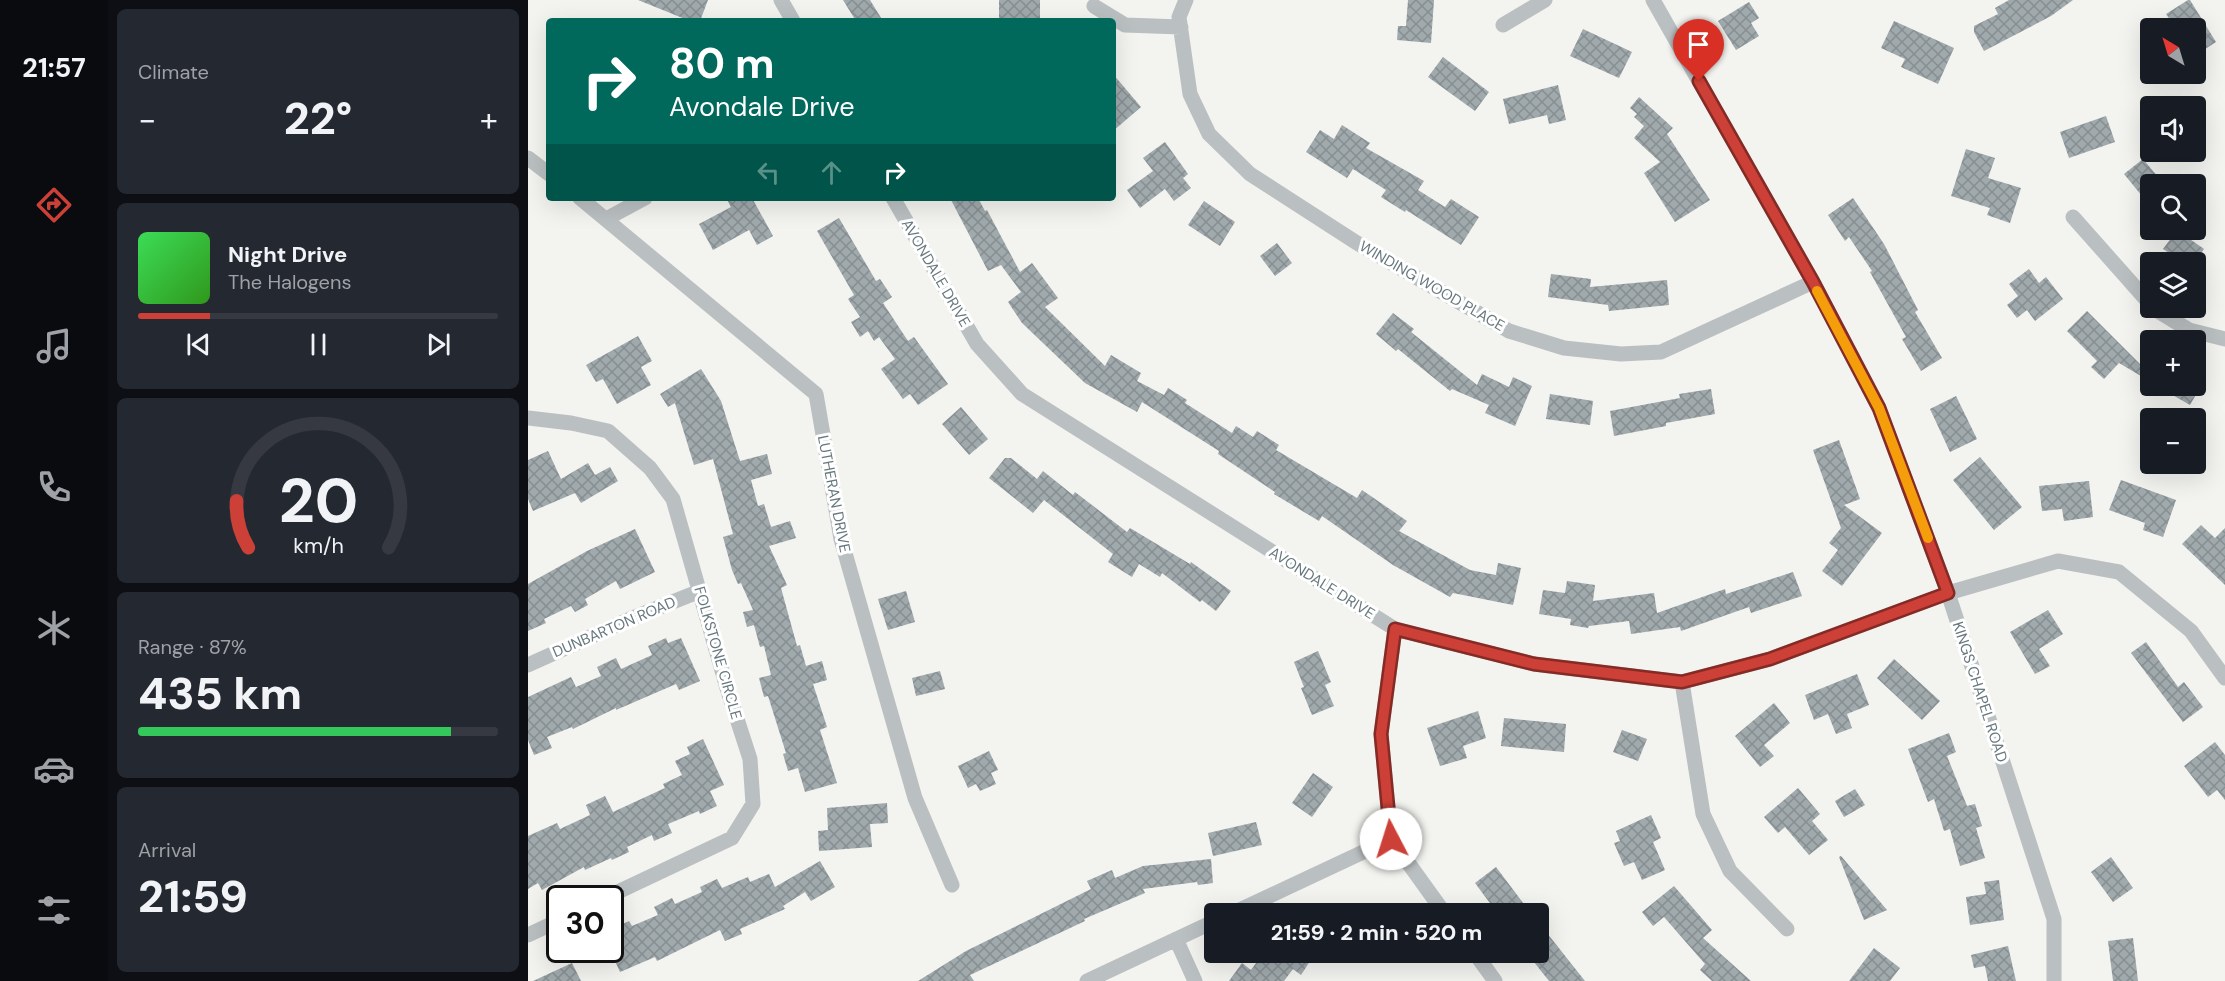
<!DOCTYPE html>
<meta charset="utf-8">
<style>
:root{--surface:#171b24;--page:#242831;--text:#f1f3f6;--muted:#9ea1a6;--line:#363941;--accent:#cc4037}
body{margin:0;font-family:"DM Sans",sans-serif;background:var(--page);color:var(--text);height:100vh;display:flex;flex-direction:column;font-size:22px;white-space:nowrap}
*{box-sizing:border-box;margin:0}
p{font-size:20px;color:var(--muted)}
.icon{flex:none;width:33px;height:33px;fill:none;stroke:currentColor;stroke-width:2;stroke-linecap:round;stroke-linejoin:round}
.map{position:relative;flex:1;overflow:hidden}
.panel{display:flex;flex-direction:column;gap:9px;padding:9px;background:#0d0f14;width:420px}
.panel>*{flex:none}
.hud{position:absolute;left:18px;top:18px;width:570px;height:183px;border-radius:6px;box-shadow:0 6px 24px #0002;background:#00695c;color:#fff;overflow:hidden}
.needle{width:39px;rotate:322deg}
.buttons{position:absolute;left:1612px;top:18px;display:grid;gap:12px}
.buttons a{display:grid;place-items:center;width:66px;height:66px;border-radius:6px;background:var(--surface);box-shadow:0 6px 24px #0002;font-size:30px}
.speed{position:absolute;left:18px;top:885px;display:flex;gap:12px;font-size:30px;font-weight:700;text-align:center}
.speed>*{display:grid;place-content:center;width:78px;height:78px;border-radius:50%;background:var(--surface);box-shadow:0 6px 24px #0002;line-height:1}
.speed .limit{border:3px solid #111;border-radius:9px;background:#fff;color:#111}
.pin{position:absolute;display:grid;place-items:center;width:51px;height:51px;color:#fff;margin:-62px -26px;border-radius:50% 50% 50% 0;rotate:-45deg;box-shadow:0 0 6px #0007}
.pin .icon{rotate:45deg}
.me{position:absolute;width:66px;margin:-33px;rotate:355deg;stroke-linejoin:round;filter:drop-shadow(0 0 4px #0008)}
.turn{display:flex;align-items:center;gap:21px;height:126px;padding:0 24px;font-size:27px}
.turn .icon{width:78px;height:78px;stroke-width:2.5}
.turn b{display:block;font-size:42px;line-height:51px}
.lanes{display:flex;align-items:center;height:57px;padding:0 24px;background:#0003;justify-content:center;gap:30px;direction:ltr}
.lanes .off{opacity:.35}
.big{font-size:45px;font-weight:800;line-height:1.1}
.panel .tile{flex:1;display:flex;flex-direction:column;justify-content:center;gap:9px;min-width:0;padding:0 21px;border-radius:9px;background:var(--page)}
.panel .dial{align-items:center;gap:0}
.dial svg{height:156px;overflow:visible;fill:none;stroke:var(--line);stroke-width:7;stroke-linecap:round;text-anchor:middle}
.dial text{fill:var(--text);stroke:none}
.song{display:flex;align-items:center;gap:18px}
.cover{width:72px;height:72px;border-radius:9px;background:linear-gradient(135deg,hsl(130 70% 55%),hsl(110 70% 35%))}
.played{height:6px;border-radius:3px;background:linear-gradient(90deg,var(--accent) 20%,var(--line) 20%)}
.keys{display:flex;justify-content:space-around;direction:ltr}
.heat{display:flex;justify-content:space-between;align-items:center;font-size:33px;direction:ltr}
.charge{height:9px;border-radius:4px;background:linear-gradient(90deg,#34c759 87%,var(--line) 0)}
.trip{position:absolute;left:676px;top:903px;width:345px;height:60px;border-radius:6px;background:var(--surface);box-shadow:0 6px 24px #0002;font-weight:800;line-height:60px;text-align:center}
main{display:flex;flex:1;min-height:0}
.menu{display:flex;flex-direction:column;width:108px;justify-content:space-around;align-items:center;background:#090b0e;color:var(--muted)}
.menu .icon{width:42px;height:42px}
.menu .on{color:var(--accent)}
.menu b{font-size:27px;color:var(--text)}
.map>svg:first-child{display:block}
.building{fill:url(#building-cross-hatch)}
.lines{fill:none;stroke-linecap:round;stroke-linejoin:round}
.street{stroke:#babfc1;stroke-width:15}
.route-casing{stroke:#852a24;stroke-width:15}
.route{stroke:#cc4037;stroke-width:10}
.slow{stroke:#f59e0b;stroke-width:10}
.labels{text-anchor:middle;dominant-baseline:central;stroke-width:6;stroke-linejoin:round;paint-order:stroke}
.street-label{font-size:15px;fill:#66777d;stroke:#fff}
</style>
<main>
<nav class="menu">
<b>21:57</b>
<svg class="icon on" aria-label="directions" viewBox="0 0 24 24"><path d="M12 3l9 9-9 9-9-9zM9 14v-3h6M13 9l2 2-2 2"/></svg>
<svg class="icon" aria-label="music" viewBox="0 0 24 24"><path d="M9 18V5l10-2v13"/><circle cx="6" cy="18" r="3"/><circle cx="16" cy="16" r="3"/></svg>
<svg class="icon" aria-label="phone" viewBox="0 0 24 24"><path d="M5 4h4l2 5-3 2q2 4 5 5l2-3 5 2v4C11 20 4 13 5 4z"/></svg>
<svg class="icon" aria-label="climate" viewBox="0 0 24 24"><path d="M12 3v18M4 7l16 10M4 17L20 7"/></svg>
<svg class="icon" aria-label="car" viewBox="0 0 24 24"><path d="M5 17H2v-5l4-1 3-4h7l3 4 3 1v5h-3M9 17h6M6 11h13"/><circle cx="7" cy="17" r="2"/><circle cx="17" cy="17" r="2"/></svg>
<svg class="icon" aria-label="filters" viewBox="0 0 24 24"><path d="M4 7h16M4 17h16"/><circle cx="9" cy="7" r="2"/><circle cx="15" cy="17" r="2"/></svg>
</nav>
<section class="panel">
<div class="tile"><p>Climate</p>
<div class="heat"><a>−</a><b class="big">22°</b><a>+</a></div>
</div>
<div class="tile">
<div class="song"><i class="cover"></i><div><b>Night Drive</b><p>The Halogens</p></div></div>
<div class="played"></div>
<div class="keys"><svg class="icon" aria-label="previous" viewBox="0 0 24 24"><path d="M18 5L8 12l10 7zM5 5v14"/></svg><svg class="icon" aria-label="pause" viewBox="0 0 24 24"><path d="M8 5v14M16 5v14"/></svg><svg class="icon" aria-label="next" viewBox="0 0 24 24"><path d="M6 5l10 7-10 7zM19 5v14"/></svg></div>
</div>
<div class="tile dial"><svg viewBox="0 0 100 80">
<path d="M14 69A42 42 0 1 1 86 69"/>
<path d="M14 69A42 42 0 0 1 8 45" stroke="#cc4037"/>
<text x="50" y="56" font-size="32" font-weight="700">20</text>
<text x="50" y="72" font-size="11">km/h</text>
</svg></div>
<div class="tile"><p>Range · 87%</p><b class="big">435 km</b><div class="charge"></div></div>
<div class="tile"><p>Arrival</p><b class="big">21:59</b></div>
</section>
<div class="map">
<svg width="1697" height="981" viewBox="0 0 1697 981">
<defs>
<pattern id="building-cross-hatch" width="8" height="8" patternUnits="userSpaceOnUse" patternTransform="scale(1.5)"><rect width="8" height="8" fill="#a0a9ac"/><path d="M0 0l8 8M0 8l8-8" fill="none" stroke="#868e91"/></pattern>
</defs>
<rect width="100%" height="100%" fill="#f3f3f0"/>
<path class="building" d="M 110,0 L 180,0 L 172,21 L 162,21 Z
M 315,0 L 342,0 L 355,21 L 328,21 Z
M 471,0 L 512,0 L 512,21 L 471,21 Z
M 880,0 L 906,0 L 903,43 L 869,40 L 870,26 L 878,26 Z
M 1481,0 L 1545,0 L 1523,16 L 1456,51 L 1446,32 L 1446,26 L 1470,14 L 1467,8 Z
M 1660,0 L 1662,0 L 1688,42 L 1668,55 L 1668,28 L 1648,28 L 1638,14 Z
M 1221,2 L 1231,18 L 1223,23 L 1231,36 L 1208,50 L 1190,21 Z
M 1366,21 L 1426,48 L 1410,84 L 1373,67 L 1377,59 L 1353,48 Z
M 1055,29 L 1104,52 L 1091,78 L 1042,56 Z
M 915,57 L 961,92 L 947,111 L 900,77 Z
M 585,74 L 613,107 L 585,131 Z
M 1030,85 L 1038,120 L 1021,124 L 1019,115 L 981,124 L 975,99 Z
M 1111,97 L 1145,128 L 1139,134 L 1182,200 L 1147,222 L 1116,173 L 1132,162 L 1106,138 L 1116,126 L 1106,117 L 1109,114 L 1102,108 Z
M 1578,116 L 1587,142 L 1541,158 L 1532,132 Z
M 814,125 L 842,143 L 838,148 L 896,181 L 890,190 L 917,207 L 923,199 L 951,217 L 933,245 L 878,210 L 877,212 L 853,197 L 858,190 L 825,169 L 819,178 L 778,152 L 792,130 L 806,139 Z
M 637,142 L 660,174 L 655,178 L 663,188 L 646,201 L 637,189 L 612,208 L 599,190 L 625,171 L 615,158 Z
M 1438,149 L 1467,158 L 1460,178 L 1493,188 L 1482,223 L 1459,215 L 1462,208 L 1423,196 Z
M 1615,159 L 1636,184 L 1623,184 L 1623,207 L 1596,174 Z
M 198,198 L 224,198 L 245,236 L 229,245 L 221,230 L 185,250 L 171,224 L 203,207 Z
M 422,198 L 450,198 L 457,211 L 459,210 L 492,272 L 504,263 L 530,298 L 517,307 L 577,366 L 583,355 L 613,373 L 609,381 L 636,395 L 640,388 L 659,400 L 657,403 L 704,433 L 708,426 L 725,437 L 729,431 L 751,445 L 748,450 L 829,498 L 834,490 L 879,521 L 871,531 L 942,570 L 968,575 L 970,563 L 993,568 L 985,605 L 925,593 L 922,597 L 865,565 L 794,516 L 791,521 L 746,494 L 747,492 L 690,454 L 691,451 L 614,402 L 609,412 L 557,383 L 494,323 L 480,302 L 493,292 L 473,265 L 460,271 Z
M 1325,198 L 1356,244 L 1390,310 L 1387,312 L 1414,358 L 1393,371 L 1374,339 L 1378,337 L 1342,272 L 1344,271 L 1321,237 L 1317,241 L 1300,215 Z
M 676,201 L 707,222 L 692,246 L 660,225 Z
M 311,218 L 348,281 L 352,279 L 364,297 L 355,303 L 380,341 L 386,337 L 420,384 L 390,405 L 382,394 L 375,399 L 353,369 L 367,359 L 351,337 L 346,341 L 340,331 L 332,337 L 323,322 L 332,317 L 320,299 L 326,295 L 289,231 Z
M 1649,230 L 1676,249 L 1667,262 L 1655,262 L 1635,249 Z
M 749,243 L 764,263 L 747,276 L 732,256 Z
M 1501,269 L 1511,283 L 1518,277 L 1535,299 L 1507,321 L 1499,310 L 1489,318 L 1479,305 L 1490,296 L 1481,284 Z
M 1023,274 L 1063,279 L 1062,287 L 1139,280 L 1141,305 L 1081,311 L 1080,305 L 1020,297 Z
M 1559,311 L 1623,375 L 1623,382 L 1591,363 L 1576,379 L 1563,367 L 1569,361 L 1539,331 Z
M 865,313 L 886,329 L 883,332 L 949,385 L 954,374 L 981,387 L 985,377 L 1004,386 L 987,426 L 957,413 L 961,405 L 924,389 L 922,391 L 870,349 L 868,351 L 848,334 Z
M 110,336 L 124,361 L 113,367 L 123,385 L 89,404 L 75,379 L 68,382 L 58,365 Z
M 173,369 L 193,401 L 212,461 L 239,454 L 244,474 L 223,480 L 230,506 L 236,504 L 243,527 L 262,521 L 268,538 L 241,546 L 259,585 L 253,588 L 269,646 L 272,645 L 278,666 L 294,661 L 299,680 L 285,684 L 299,727 L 292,730 L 309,783 L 277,792 L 270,768 L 260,771 L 255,754 L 258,753 L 240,696 L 236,697 L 231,678 L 243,675 L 236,646 L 232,647 L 226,625 L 219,627 L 215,612 L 225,610 L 213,583 L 210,584 L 204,570 L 195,537 L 205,534 L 185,459 L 166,465 L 147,403 L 140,407 L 132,394 Z
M 1629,386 L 1673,386 L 1662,405 Z
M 1183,389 L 1187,414 L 1138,423 L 1138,426 L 1086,436 L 1082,411 L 1152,398 L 1151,394 Z
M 1022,394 L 1065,401 L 1062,425 L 1018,419 Z
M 1428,396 L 1449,439 L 1422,452 L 1402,409 Z
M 433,407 L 460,439 L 441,455 L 414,424 Z
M 1311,440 L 1332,499 L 1316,505 L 1354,533 L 1314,586 L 1294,571 L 1310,550 L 1301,543 L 1313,528 L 1285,450 Z
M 20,451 L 33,479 L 60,463 L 67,475 L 82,467 L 90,481 L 53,503 L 47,493 L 5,511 L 0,499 L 0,460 Z
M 1452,457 L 1494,507 L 1466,530 L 1425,480 Z
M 477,458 L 483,458 L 509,479 L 515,471 L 545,495 L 547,492 L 599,532 L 602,528 L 662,564 L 663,562 L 703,591 L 688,611 L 674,600 L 672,602 L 634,573 L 632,577 L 611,564 L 604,577 L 580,562 L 585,554 L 516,500 L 505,513 L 461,478 Z
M 1593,480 L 1648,500 L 1635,537 L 1615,530 L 1617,523 L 1581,510 Z
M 1561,481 L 1565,517 L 1536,521 L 1534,509 L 1514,511 L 1511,486 Z
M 1673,525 L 1687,538 L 1697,528 L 1697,585 L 1654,544 Z
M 107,529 L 127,572 L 92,589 L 88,581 L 57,599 L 60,605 L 47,612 L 43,606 L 16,619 L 18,623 L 0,631 L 0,584 L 59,551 Z
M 1265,572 L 1274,596 L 1223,613 L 1221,607 L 1153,631 L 1152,627 L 1103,634 L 1101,621 L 1061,626 L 1060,628 L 1042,625 L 1043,619 L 1011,614 L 1015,590 L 1037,593 L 1039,581 L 1067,585 L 1065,601 L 1126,593 L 1129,613 L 1197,589 L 1198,594 Z
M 378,591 L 387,622 L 360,630 L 350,599 Z
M 1520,610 L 1535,634 L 1511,649 L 1522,666 L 1507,674 L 1482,632 Z
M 138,638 L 140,643 L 153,638 L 172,681 L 151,690 L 148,684 L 88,710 L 88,708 L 45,729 L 44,727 L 19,737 L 24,748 L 6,755 L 0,740 L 0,697 L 43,677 L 48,687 L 73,676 L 69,667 L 88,658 L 93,669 L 124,655 L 120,646 Z
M 1618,642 L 1650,687 L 1656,682 L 1675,707 L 1655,722 L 1603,653 Z
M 790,651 L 803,682 L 797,685 L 806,706 L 784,715 L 773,688 L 776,687 L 766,662 Z
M 1366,659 L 1412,701 L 1394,720 L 1349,678 Z
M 412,671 L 417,689 L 388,696 L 384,678 Z
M 1329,674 L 1341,705 L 1319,714 L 1324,728 L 1308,734 L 1300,714 L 1286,720 L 1277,695 Z
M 1246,703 L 1262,723 L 1236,745 L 1246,756 L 1232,767 L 1207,736 Z
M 950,711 L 958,738 L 935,746 L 939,758 L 912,766 L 899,728 Z
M 976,718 L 1038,724 L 1036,752 L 973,746 Z
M 1094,730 L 1119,739 L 1110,761 L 1085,752 Z
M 1421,733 L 1428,752 L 1419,756 L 1439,806 L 1447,804 L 1454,826 L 1448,828 L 1457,858 L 1432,866 L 1422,829 L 1416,831 L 1406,799 L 1400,802 L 1380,749 Z
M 175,739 L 196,785 L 182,791 L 189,806 L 172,814 L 171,811 L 140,824 L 144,833 L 126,841 L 124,835 L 99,847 L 101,852 L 84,860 L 83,858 L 57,870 L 56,867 L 14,890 L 10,883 L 0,889 L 0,836 L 29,823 L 32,829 L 62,815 L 58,805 L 77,796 L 85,812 L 137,788 L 135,784 L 154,775 L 147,761 L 162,754 L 159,747 Z
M 1687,742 L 1697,755 L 1697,800 L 1689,790 L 1680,797 L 1656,766 Z
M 461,751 L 470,770 L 463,773 L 468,784 L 452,791 L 448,784 L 440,788 L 430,766 Z
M 785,773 L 805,787 L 784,817 L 764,803 Z
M 1270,788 L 1292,814 L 1284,821 L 1300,840 L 1281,855 L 1257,827 L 1250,833 L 1236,817 Z
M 1327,789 L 1337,805 L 1316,817 L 1307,801 Z
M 359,803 L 360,823 L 342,824 L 344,847 L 291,851 L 290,831 L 300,830 L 299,808 Z
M 1123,815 L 1133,838 L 1125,842 L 1137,870 L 1114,880 L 1106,862 L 1096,866 L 1086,843 L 1092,841 L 1088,831 Z
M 728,822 L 734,845 L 685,856 L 680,833 Z
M 1313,856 L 1359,910 L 1336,920 L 1311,857 Z
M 1583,857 L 1605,888 L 1585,902 L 1563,872 Z
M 683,859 L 685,883 L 670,885 L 669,882 L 615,889 L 617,893 L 556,919 L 557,921 L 442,975 L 446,981 L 390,981 L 438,951 L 563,889 L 559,881 L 584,870 L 587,878 L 615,866 Z
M 292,861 L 307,887 L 283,901 L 277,892 L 255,906 L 257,909 L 212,929 L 214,934 L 197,941 L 192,930 L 129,961 L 127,957 L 92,972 L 82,950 L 82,930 L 101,921 L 104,926 L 130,915 L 126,907 L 144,898 L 147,904 L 174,892 L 172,887 L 189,879 L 194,888 L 220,877 L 222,882 L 241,874 L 247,887 Z
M 968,867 L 999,908 L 992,914 L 970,914 L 947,883 Z
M 1471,880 L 1476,920 L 1442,925 L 1438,897 L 1458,894 L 1456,882 Z
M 1146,886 L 1184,930 L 1175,938 L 1223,981 L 1184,981 L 1172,970 L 1177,964 L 1136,917 L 1125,926 L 1114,912 Z
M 1011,923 L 1057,981 L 1021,981 L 998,952 L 1011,952 Z
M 1605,938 L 1610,981 L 1585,981 L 1580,941 Z
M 1480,946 L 1488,981 L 1460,981 L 1457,966 L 1446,968 L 1443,955 Z
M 1346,948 L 1372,968 L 1362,981 L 1321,981 Z
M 736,952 L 788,952 L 773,975 L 765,969 L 756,981 L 701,981 L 714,963 L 723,970 Z
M 44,963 L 53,981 L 5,981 Z"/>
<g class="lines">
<path class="street" d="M 253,0 L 265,21
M 658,0 L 651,17 L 662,94 L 681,134 L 722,174 L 829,243 L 981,331 L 1036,348 L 1093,354 L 1133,352 L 1285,282
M 1125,0 L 1285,282 L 1351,408 L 1420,593 L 1526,919 L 1526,981
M 566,6 L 597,25 L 653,27
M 975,25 L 1017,0
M 0,158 L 21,174
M 52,198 L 288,394 L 313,539 L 387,798 L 424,885
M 365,198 L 449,344 L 494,394 L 867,629 L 1006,664 L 1154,682 L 1242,659 L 1420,593 L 1530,561 L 1591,572 L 1663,631 L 1697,678
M 1545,217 L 1623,305
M 78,219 L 117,198
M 1625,308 L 1661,330 L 1697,339
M 0,418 L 43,423 L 80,431 L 122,468 L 145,499 L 199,688 L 222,759 L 225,804 L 204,838 L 77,898
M 867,629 L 853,734 L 863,839 L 917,914
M 0,665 L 102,619 L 172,591
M 1154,682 L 1175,814 L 1202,871 L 1259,929
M 703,914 L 863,839
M 0,935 L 32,920
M 648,939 L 667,981
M 946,952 L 967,981
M 559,981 L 687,921"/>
</g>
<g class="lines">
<g class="route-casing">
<path id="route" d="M 863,839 L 853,734 L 867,629 L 1006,664 L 1154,682 L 1242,659 L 1420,593 L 1351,408 L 1285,282 L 1171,81"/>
</g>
<use href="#route" class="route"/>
<path class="slow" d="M 1289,291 L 1351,408 L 1400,538"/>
</g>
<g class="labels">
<g class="street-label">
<text transform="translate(408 273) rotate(60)">AVONDALE DRIVE</text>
<text transform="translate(904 286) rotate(30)">WINDING WOOD PLACE</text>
<text transform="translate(306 494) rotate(79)">LUTHERAN DRIVE</text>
<text transform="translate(794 583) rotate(32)">AVONDALE DRIVE</text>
<text transform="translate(86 627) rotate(-23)">DUNBARTON ROAD</text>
<text transform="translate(190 653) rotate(74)">FOLKSTONE CIRCLE</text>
<text transform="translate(1452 692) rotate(72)">KINGS CHAPEL ROAD</text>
</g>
</g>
</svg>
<div class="buttons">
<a><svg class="needle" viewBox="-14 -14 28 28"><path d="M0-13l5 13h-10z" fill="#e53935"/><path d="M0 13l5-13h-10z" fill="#9ea1a6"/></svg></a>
<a><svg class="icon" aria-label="sound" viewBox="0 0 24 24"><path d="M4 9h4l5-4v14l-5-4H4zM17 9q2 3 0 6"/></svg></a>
<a><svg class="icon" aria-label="search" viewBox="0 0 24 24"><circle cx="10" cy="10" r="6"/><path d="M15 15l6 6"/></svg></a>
<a><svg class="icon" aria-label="layers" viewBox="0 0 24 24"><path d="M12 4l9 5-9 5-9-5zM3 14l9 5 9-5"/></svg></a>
<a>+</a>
<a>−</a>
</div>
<div class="speed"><div class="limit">30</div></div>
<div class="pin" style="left:1171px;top:81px;background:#d93025"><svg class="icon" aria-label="arrive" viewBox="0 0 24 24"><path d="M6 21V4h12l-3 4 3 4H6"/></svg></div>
<svg class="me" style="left:863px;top:839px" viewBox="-20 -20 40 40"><circle r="19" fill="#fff"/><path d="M0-13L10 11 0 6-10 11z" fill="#cc4037"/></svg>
<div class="trip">21:59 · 2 min · 520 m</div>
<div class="hud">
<div class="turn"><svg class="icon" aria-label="right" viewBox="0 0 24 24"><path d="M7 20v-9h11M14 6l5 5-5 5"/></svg><div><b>80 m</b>Avondale Drive</div></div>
<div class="lanes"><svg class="icon off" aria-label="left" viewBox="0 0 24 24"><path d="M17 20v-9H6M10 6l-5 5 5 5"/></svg><svg class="icon off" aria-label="ahead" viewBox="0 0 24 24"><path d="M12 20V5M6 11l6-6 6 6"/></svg><svg class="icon" aria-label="right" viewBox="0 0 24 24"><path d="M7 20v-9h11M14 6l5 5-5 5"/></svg></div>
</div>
</div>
</main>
